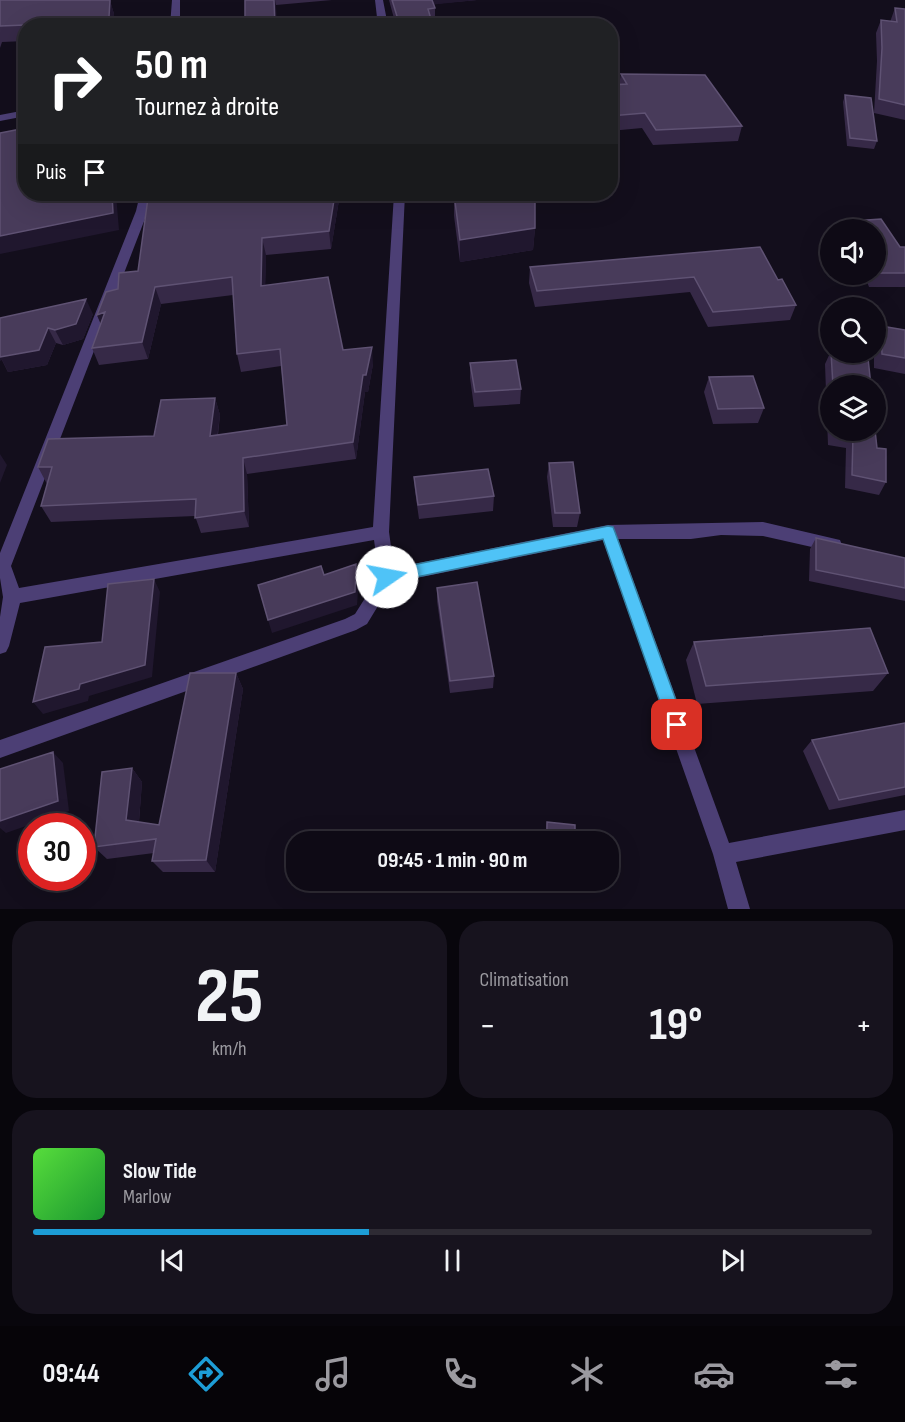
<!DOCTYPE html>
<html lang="fr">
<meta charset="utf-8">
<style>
:root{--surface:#0e0a15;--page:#17131e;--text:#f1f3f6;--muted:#9b9aa0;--line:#2e2b34;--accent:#1d9dd6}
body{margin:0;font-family:"Sofia Sans Condensed",sans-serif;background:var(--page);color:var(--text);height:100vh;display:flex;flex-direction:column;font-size:22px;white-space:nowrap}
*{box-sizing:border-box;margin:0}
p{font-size:20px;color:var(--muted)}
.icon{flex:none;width:33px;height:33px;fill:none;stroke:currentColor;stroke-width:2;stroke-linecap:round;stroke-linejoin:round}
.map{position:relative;height:909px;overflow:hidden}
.drawer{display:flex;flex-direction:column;gap:12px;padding:12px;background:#08060c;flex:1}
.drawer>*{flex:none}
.top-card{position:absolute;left:18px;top:18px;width:600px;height:183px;border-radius:24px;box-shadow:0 6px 24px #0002,0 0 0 2px var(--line);background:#202124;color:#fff;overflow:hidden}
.fabs{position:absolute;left:820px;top:219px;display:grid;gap:12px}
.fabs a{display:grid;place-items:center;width:66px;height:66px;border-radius:50%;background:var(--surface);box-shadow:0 6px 24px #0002,0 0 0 2px var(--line);font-size:30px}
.speed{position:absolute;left:18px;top:813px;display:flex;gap:12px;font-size:30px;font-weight:700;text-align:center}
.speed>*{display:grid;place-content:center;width:78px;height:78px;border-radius:50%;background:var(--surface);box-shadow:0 6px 24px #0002,0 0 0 2px var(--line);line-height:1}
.speed .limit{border:9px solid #d22;background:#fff;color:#111}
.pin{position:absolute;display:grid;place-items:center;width:51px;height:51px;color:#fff;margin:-26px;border-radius:12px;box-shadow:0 3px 9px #0006}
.me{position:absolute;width:66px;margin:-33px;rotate:78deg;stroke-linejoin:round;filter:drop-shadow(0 0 4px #0008)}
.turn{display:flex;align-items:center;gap:21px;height:126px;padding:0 18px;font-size:27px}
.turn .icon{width:78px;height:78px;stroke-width:2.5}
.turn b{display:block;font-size:42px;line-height:51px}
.then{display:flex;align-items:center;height:57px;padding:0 18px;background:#0003;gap:12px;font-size:22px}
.big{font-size:45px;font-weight:700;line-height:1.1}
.drawer .card{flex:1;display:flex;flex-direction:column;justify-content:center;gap:9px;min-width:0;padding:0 21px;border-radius:24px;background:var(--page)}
.drawer .dial{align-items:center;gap:0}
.dial b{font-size:78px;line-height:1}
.song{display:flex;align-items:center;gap:18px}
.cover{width:72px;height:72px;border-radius:9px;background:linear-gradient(135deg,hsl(110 70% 55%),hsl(130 70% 35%))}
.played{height:6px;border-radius:3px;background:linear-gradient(90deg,var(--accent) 40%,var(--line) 40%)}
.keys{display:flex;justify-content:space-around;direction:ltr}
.heat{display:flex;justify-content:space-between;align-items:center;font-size:33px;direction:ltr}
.drawer .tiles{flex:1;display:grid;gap:12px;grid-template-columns:1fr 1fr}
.card:last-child{grid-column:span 2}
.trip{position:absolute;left:286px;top:831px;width:333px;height:60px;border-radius:24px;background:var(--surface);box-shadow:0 6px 24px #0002,0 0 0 2px var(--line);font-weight:700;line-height:60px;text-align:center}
.tab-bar{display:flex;height:96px;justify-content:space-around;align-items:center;background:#060408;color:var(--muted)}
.tab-bar .icon{width:42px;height:42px}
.tab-bar .on{color:var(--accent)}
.tab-bar b{font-size:27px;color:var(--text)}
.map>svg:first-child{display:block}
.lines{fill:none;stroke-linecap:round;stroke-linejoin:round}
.minor{fill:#4c3f75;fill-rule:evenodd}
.wall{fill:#362947}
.shaded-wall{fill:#20172e}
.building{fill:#483b5a;stroke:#5f5273;stroke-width:1.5}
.route{fill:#4fc3f7;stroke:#337fa1;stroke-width:1.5}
</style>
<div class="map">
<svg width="905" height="909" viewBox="0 0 905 909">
<rect width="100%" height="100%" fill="#130e1c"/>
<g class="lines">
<path class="minor" d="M 172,0 L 180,0 L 180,26 L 170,26 Z
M 375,0 L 383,0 L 388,26 L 378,26 Z
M 26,110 L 26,116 L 0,121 L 0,115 Z
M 140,194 L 152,194 L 148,211 L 11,566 L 19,588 L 373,527 L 394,194 L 405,194 L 389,532 L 394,568 L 608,525 L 763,522 L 840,540 L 842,545 L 840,550 L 834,552 L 763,536 L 721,535 L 691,539 L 618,539 L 729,843 L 905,810 L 905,830 L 736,862 L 750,909 L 728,909 L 713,854 L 603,540 L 392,583 L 367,624 L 356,630 L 0,758 L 0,740 L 345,619 L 355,614 L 379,576 L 374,540 L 20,603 L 9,646 L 6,652 L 0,654 L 0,617 L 3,597 L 0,578 L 0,553 L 136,211 Z"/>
</g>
<path class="wall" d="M 0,0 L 110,1 L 114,14 L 114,26 L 26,26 L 26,41 L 2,42 L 0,48 Z
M 245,0 L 332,0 L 276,5 Z
M 389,0 L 477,0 L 433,4 L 435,8 L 435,21 L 432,21 L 433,26 L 396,26 Z
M 895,8 L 905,9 L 905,120 L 874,113 L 877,61 L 876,33 L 881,20 L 890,22 Z
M 621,74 L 742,126 L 738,141 L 653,145 L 642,128 L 610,131 L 610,85 L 619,84 Z
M 845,95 L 877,141 L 874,149 L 847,146 L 843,102 Z
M 151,194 L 340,194 L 331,249 L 266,255 L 265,285 L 343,350 L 373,364 L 368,392 L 365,392 L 356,459 L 247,474 L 249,527 L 201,533 L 195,516 L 51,522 L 41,506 L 47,484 L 38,467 L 154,436 L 215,398 L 220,415 L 218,435 L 287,425 L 281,366 L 241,372 L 237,354 L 233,295 L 161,304 L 148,359 L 99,365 L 92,348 L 101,324 L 97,315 L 118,289 L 138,271 L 153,198 Z
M 454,194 L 484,198 L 535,228 L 533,250 L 460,262 L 454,216 Z
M 881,219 L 900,247 L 905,247 L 905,287 L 869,287 L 864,274 L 876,274 L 876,230 L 849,230 L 853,221 Z
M 530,267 L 778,280 L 796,305 L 790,320 L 708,327 L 690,292 L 535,307 L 529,283 Z
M 93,314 L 83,339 L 63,345 L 56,343 L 47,365 L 8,372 L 2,360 L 0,318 Z
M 881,326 L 905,330 L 905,374 L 874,368 L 874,352 L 876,352 L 876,336 Z
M 831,351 L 871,386 L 831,386 L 831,430 L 875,430 L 877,448 L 886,482 L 879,495 L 845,488 L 846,448 L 828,445 L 825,364 Z
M 470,363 L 521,389 L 520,404 L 474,407 L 470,378 Z
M 709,377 L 764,408 L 758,423 L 713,424 L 704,392 Z
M 549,463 L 580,513 L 577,527 L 553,527 L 547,477 Z
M 414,477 L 494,496 L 493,511 L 419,519 L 415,491 Z
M 816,538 L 905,558 L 905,601 L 809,581 L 810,549 Z
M 437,588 L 494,676 L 493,688 L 450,693 L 437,601 Z
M 694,642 L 888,673 L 873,691 L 697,704 L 686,660 Z
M 236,673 L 243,689 L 215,872 L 163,872 L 152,861 L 154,853 L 107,859 L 94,847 L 132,768 L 142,782 L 139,822 L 159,825 Z
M 905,723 L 905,795 L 829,810 L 803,751 L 812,740 Z
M 547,822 L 575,842 L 546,842 L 546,827 Z"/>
<path class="shaded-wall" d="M 109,0 L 110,0 L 114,14 L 114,26 L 52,26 L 51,24 Z
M 274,0 L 275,0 L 276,5 L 277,26 L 275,26 Z
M 429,0 L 477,0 L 429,5 Z
M 112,194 L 116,194 L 119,230 L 0,254 L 0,236 Z
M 151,194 L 243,194 L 155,204 Z
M 335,194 L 340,194 L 331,249 L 329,231 Z
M 535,228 L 533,250 L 460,262 L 460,240 Z
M 262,238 L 266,255 L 265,303 L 261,286 Z
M 155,287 L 161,304 L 148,359 L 142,342 Z
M 86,299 L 93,314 L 83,339 L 63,345 L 55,330 Z
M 105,312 L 104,332 L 97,315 Z
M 48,328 L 56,343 L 47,365 L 8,372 L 2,360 L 0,361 L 0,344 Z
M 372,347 L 373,364 L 368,392 L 365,392 L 356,459 L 353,442 L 363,375 Z
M 215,398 L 220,415 L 215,453 L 210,436 Z
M 0,454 L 7,465 L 0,483 Z
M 243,458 L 247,474 L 249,527 L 244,511 Z
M 356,564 L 359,578 L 357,605 L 272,633 L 268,620 Z
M 154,579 L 160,592 L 152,677 L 89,696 L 88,701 L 43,714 L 33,702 L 80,684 Z
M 236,673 L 243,689 L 215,872 L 206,860 Z
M 53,752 L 63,763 L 69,811 L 6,833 L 0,828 L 0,821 Z
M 132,768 L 142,782 L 138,833 L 126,820 Z"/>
<path class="building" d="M 0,0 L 110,0 L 109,17 L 51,24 L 0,26 Z
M 245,0 L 274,0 L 275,25 L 245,26 Z
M 392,0 L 432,0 L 435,8 L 428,9 L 433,26 L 400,26 Z
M 895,8 L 905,9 L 905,105 L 879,99 L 882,48 L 881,20 L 897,22 Z
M 621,74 L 705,75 L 742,126 L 656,130 L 645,113 L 610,116 L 610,85 L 627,84 Z
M 845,95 L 871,98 L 877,141 L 850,138 Z
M 26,128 L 26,194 L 112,194 L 113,213 L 0,236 L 0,133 Z
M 187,194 L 335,194 L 329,231 L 262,238 L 261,286 L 328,277 L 343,350 L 372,347 L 366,375 L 363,375 L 353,442 L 243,458 L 244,511 L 195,518 L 196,499 L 41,506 L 52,467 L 38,467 L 48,439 L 154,436 L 161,400 L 215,398 L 210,436 L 287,425 L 280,349 L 237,354 L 232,277 L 155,287 L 142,342 L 92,348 L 105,312 L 97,315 L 106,292 L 118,289 L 119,273 L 138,271 L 148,198 Z
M 454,194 L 484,194 L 484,198 L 514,194 L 535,194 L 535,228 L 460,240 Z
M 881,219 L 900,247 L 905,247 L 905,273 L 876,273 L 876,230 L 857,230 L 853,221 Z
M 760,247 L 778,280 L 782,279 L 796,305 L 713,312 L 694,277 L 537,291 L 530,267 Z
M 86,299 L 76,324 L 55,330 L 48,328 L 39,350 L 0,357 L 0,318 Z
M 881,326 L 905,330 L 905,358 L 882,354 Z
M 831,352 L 839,352 L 868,358 L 871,386 L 833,386 Z
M 516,360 L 521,389 L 475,392 L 470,363 Z
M 753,376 L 764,408 L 718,409 L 709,377 Z
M 835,430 L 875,430 L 877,448 L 886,449 L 886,482 L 852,475 L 853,435 L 835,432 Z
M 573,462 L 580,513 L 555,513 L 549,463 Z
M 488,469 L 494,496 L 418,505 L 414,477 Z
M 816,538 L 905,558 L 905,588 L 816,570 Z
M 356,564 L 355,592 L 268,620 L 258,585 L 321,566 L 324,575 Z
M 154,579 L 145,665 L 80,684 L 79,689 L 33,702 L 45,647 L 102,642 L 108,584 Z
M 477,582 L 494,676 L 450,681 L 437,588 Z
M 870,628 L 888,673 L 706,686 L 694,642 Z
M 190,673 L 236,673 L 206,860 L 152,861 L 156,839 L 94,847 L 102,772 L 132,768 L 126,820 L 159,825 Z
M 905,723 L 905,787 L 839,800 L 812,740 Z
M 53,752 L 58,801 L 0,821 L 0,769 Z
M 547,822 L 575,825 L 575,842 L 547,842 Z"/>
<path class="route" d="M 608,526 L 613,527 L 615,532 L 685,725 L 683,731 L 677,733 L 671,731 L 668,725 L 603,539 L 387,583 L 382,582 L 380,577 L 382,572 L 387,570 Z"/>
</svg>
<div class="fabs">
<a><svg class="icon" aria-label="sound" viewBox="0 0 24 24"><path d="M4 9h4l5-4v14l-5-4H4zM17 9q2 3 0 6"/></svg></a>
<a><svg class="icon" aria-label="search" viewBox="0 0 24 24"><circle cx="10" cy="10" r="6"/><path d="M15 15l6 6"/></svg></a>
<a><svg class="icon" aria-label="layers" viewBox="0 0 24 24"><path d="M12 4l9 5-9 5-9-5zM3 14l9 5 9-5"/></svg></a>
</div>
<div class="speed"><div class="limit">30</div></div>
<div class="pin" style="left:677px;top:725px;background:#d93025"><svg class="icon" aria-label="arrive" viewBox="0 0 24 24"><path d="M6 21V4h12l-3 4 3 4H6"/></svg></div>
<svg class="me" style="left:387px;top:577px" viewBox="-20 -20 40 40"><circle r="19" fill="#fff"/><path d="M0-13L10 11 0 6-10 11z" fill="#4fc3f7"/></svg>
<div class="trip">09:45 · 1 min · 90 m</div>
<div class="top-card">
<div class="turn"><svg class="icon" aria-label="right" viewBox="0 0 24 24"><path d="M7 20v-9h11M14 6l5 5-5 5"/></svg><div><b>50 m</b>Tournez à droite</div></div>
<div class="then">Puis<svg class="icon" aria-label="arrive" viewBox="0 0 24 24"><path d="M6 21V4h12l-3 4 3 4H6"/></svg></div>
</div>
</div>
<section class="drawer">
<div class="tiles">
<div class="card dial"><b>25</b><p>km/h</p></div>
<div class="card"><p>Climatisation</p>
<div class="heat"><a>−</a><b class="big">19°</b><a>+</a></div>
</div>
<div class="card">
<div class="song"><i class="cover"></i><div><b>Slow Tide</b><p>Marlow</p></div></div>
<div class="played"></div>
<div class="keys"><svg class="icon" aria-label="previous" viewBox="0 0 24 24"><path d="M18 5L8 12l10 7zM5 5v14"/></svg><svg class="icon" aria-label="pause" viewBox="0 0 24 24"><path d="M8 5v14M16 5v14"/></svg><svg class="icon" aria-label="next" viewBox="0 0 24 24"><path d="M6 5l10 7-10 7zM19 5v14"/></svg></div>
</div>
</div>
</section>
<nav class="tab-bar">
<b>09:44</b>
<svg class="icon on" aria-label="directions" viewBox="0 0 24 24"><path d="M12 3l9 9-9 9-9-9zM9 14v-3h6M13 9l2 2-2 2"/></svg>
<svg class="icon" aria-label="music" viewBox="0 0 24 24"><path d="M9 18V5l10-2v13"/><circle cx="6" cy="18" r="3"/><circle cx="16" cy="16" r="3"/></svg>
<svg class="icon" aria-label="phone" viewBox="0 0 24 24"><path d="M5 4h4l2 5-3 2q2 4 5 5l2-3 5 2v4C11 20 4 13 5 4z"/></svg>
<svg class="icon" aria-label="climate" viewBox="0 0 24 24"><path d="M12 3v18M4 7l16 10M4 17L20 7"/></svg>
<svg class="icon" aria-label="car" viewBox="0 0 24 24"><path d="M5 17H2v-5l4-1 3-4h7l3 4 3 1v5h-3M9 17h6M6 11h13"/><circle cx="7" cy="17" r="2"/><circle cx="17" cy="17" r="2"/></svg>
<svg class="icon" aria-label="filters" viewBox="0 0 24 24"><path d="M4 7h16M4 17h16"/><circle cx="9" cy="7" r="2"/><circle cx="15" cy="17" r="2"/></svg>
</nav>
